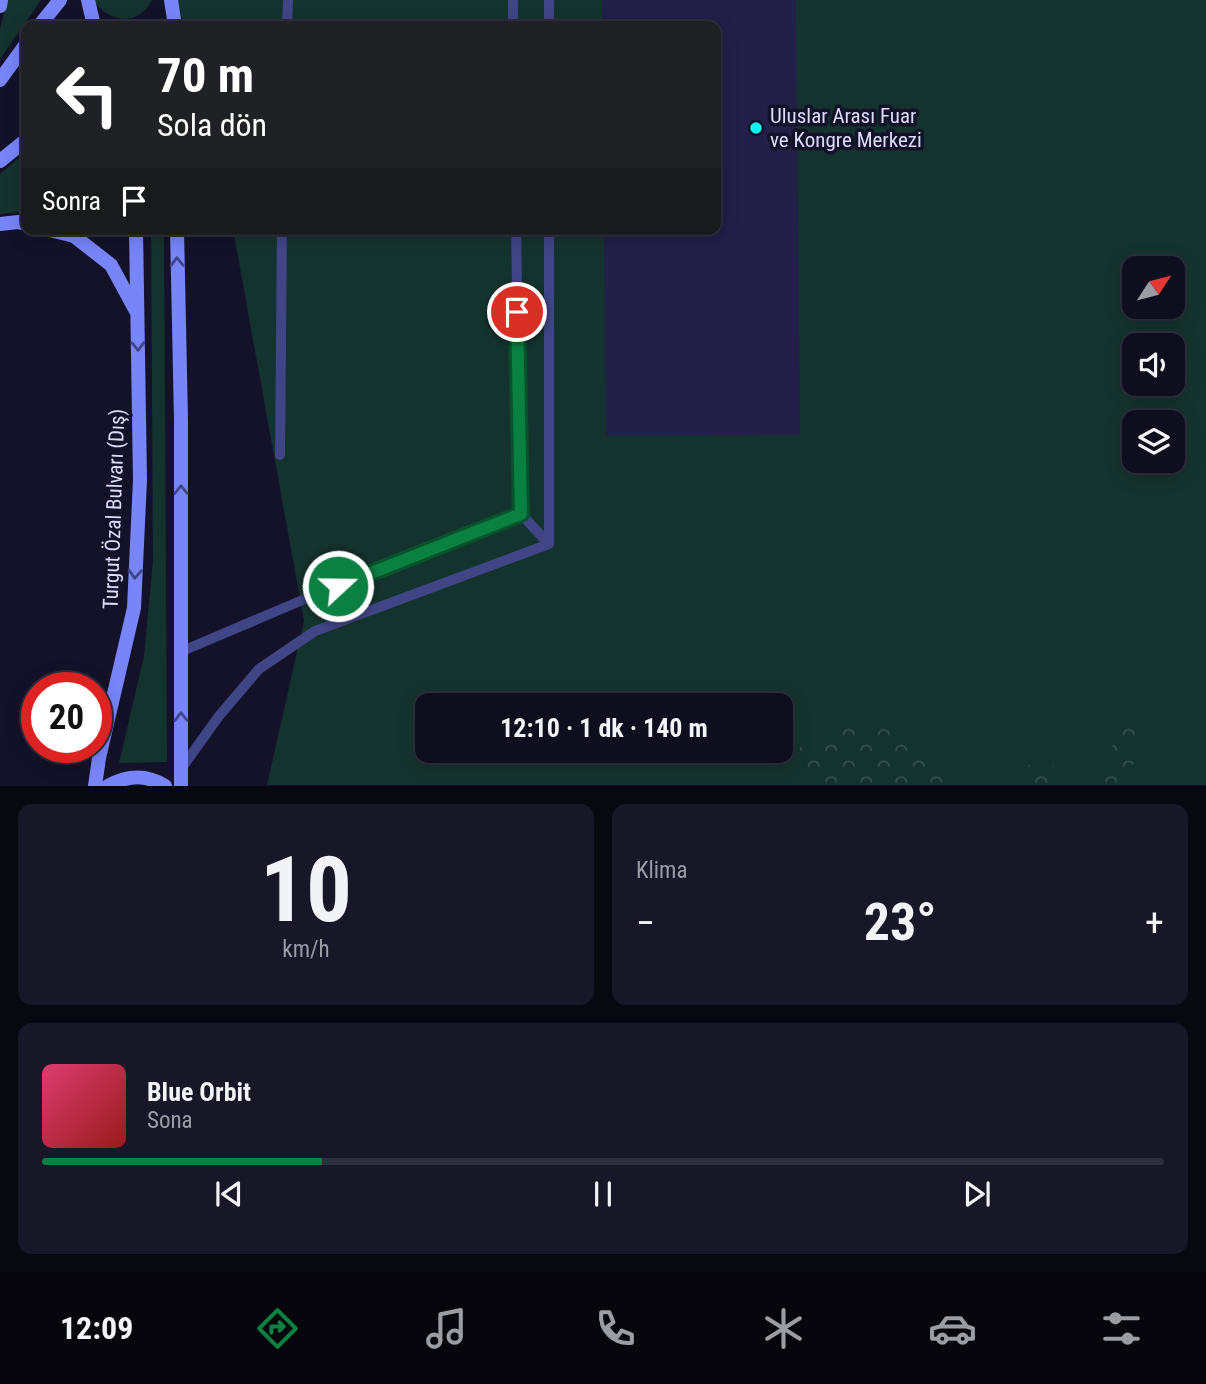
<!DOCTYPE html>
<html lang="tr">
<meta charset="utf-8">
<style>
:root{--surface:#0e0e1f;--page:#171728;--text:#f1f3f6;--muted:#9b9ca4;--line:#2e2e3d;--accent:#0b8043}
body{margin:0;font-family:"Roboto Condensed",sans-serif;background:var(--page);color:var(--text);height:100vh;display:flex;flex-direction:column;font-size:26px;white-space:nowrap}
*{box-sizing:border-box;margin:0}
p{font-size:23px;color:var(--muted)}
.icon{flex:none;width:38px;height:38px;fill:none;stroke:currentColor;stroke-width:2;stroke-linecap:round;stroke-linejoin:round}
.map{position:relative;height:786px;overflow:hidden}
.panel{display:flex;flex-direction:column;gap:18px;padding:18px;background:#080811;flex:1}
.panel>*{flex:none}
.top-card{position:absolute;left:21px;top:21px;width:700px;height:214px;border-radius:14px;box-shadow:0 4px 18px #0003,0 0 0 2px var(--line);background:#202124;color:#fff;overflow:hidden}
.needle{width:46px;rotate:54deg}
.fabs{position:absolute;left:1122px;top:256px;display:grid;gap:14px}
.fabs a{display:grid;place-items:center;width:63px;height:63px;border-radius:14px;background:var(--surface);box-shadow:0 4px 18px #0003,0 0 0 2px var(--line);font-size:35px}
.speed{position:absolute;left:21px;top:672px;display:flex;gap:14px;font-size:35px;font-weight:700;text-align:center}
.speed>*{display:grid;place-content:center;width:91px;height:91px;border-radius:50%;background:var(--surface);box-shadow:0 4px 18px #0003,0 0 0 2px var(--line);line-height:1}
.speed .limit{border:10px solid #d22;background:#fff;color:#111}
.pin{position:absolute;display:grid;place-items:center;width:60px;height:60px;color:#fff;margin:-30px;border:4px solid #fff;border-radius:50%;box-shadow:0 2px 7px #0007}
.me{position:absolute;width:77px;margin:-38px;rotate:69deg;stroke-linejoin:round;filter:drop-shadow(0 0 5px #0008)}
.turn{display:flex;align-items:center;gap:24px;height:147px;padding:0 21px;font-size:32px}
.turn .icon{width:91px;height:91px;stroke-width:2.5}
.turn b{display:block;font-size:49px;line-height:60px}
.then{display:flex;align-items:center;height:66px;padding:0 21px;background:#0003;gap:14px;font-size:26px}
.big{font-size:52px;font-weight:700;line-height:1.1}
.panel .card{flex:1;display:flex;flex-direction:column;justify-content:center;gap:10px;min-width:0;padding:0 24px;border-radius:14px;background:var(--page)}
.panel .dial{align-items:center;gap:0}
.dial b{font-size:91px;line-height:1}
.song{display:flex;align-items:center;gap:21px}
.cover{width:84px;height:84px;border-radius:10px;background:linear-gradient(135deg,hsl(340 70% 55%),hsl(0 70% 35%))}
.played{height:7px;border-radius:4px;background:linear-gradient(90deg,var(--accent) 25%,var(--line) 25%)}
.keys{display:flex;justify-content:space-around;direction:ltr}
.heat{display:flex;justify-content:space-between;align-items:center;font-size:38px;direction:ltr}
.panel .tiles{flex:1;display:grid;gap:18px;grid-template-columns:1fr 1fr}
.card:last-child{grid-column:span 2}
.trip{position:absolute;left:415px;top:693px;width:378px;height:70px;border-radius:14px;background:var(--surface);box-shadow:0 4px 18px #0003,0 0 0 2px var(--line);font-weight:700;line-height:70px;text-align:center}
.tab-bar{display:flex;height:112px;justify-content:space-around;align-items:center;background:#06060c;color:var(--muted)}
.tab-bar .icon{width:49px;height:49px}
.tab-bar .selected{color:var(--accent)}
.tab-bar b{font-size:32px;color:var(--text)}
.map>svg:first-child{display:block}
.green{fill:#15332e;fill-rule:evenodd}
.forest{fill:url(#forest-crowns)}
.building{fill:#221f49}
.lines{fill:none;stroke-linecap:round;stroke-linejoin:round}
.lane{stroke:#404685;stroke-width:10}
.secondary{stroke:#7885f8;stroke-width:14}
.oneway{stroke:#404686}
.route-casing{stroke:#07532c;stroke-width:18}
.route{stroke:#0b8043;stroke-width:12}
.poi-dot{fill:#12f2ec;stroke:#131229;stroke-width:2.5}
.labels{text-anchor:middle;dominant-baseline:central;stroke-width:7;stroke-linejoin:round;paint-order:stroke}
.poi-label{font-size:21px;fill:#dcdcfd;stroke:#131229;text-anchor:start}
.street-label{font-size:21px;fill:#dcdcfd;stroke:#131229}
</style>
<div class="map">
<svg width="1206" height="786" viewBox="0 0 1206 786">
<defs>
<pattern id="forest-crowns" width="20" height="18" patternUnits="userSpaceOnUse" patternTransform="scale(1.75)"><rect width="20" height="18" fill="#15332e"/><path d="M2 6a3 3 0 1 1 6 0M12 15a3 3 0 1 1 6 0" fill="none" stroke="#36504d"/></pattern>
</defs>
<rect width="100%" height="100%" fill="#131229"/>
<path class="green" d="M 7,0 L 41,0 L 0,59 L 0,29 Z
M 93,0 L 152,0 C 138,28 108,22 93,0 Z
M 177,0 L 1206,0 L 1206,785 L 267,785 L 304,621 L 233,229 L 716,229 L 716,26 L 184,26 ZM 1134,268 L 1172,268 L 1172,306 L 1134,306 ZM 1134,345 L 1172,345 L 1172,383 L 1134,383 ZM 1134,422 L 1172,422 L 1172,460 L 1134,460 ZM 427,705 L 780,705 L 780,751 L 427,751 Z
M 26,152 L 26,215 L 17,212 L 0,214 L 0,174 Z
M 151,229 L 164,229 L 167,762 L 119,763 L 144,656 L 153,560 Z"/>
<path class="forest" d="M 1128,717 L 1141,741 L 1126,785 L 1102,785 L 1102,766 Z
M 836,726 L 866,729 L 907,728 L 944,771 L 953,785 L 822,785 L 789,754 Z
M 1053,757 L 1054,785 L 1018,785 L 1029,765 Z"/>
<path class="building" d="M 602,0 L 796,0 L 800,435 L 606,436 L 604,229 L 716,229 L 716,26 L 602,26 Z"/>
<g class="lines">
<path class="lane" d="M 513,0 L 513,26
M 549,0 L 549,26
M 287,26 L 288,0
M 516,229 L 521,514 L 549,544
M 549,229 L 549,544
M 280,455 L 282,229
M 180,652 L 312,596 L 521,514
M 181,769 L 219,716 L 259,669 L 315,631 L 549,544"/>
<path class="secondary" d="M 88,0 L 94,26
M 171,0 L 175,26
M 0,6 L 1,0
M 39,26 L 60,0
M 0,80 L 26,44
M 0,161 L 26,140
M 0,224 L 18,222 L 26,224
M 46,229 L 74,236 L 111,265 L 136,311
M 177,229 L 181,420 L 181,786
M 95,786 L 99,758 L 134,608 L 140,480 L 136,229
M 108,786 C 128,775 146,774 165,786"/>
</g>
<defs><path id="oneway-chevron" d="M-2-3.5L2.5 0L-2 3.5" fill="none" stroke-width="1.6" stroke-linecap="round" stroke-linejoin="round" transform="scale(1.75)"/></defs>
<g class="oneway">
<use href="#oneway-chevron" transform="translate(177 262) rotate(-91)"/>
<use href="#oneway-chevron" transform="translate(138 346) rotate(89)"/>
<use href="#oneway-chevron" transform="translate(181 490) rotate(-90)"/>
<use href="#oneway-chevron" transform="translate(135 574) rotate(93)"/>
<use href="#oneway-chevron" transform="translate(181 717) rotate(-91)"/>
</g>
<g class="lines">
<g class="route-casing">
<path id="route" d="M 338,586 L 521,514 L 517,312"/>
</g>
<use href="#route" class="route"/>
</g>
<circle class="poi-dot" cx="756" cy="128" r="7"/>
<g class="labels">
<g class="poi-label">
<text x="770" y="116">Uluslar Arası Fuar<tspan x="770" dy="24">ve Kongre Merkezi</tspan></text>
</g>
<g class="street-label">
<text transform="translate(114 509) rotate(-88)">Turgut Özal Bulvarı (Dış)</text>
</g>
</g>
</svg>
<div class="fabs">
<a><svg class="needle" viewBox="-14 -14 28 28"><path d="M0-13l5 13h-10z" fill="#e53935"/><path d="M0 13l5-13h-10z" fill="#9b9ca4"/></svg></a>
<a><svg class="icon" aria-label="sound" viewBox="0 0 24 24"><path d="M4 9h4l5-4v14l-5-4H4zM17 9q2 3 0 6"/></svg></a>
<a><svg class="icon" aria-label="layers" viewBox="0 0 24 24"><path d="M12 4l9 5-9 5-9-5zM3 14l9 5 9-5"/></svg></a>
</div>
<div class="speed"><div class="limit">20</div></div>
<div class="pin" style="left:517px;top:312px;background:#d93025"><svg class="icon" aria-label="arrive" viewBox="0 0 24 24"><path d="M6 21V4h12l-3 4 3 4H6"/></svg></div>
<svg class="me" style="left:338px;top:586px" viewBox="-20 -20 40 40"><circle r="17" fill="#0b8043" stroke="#fff" stroke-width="3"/><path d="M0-11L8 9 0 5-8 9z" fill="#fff"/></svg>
<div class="trip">12:10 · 1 dk · 140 m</div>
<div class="top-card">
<div class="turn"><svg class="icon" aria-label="left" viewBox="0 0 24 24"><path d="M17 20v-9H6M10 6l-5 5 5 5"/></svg><div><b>70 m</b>Sola dön</div></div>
<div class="then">Sonra<svg class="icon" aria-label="arrive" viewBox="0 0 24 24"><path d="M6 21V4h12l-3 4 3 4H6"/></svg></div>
</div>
</div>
<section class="panel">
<div class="tiles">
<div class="card dial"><b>10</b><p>km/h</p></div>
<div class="card"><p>Klima</p>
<div class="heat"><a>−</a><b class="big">23°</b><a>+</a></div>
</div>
<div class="card">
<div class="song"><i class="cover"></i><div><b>Blue Orbit</b><p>Sona</p></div></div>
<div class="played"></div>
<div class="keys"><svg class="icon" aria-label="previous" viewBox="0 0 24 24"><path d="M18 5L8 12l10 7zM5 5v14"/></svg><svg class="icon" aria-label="pause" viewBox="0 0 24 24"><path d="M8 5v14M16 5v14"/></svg><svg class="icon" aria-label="next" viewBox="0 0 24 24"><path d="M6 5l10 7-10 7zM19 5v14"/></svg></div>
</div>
</div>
</section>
<nav class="tab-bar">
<b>12:09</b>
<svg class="icon selected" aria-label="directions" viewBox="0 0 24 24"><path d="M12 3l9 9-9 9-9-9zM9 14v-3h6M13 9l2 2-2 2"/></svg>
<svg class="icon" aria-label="music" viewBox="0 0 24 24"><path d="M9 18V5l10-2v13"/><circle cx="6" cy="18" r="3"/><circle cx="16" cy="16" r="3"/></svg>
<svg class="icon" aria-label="phone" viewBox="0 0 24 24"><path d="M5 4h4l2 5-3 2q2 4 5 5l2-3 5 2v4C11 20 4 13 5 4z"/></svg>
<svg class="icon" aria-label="climate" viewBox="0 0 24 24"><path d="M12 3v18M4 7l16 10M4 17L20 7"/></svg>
<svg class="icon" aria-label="car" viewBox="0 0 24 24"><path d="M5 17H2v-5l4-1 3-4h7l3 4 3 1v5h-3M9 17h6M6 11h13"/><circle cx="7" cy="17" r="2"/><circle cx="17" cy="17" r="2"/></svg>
<svg class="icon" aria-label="filters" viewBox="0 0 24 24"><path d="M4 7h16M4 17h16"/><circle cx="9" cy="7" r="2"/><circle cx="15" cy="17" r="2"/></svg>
</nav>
